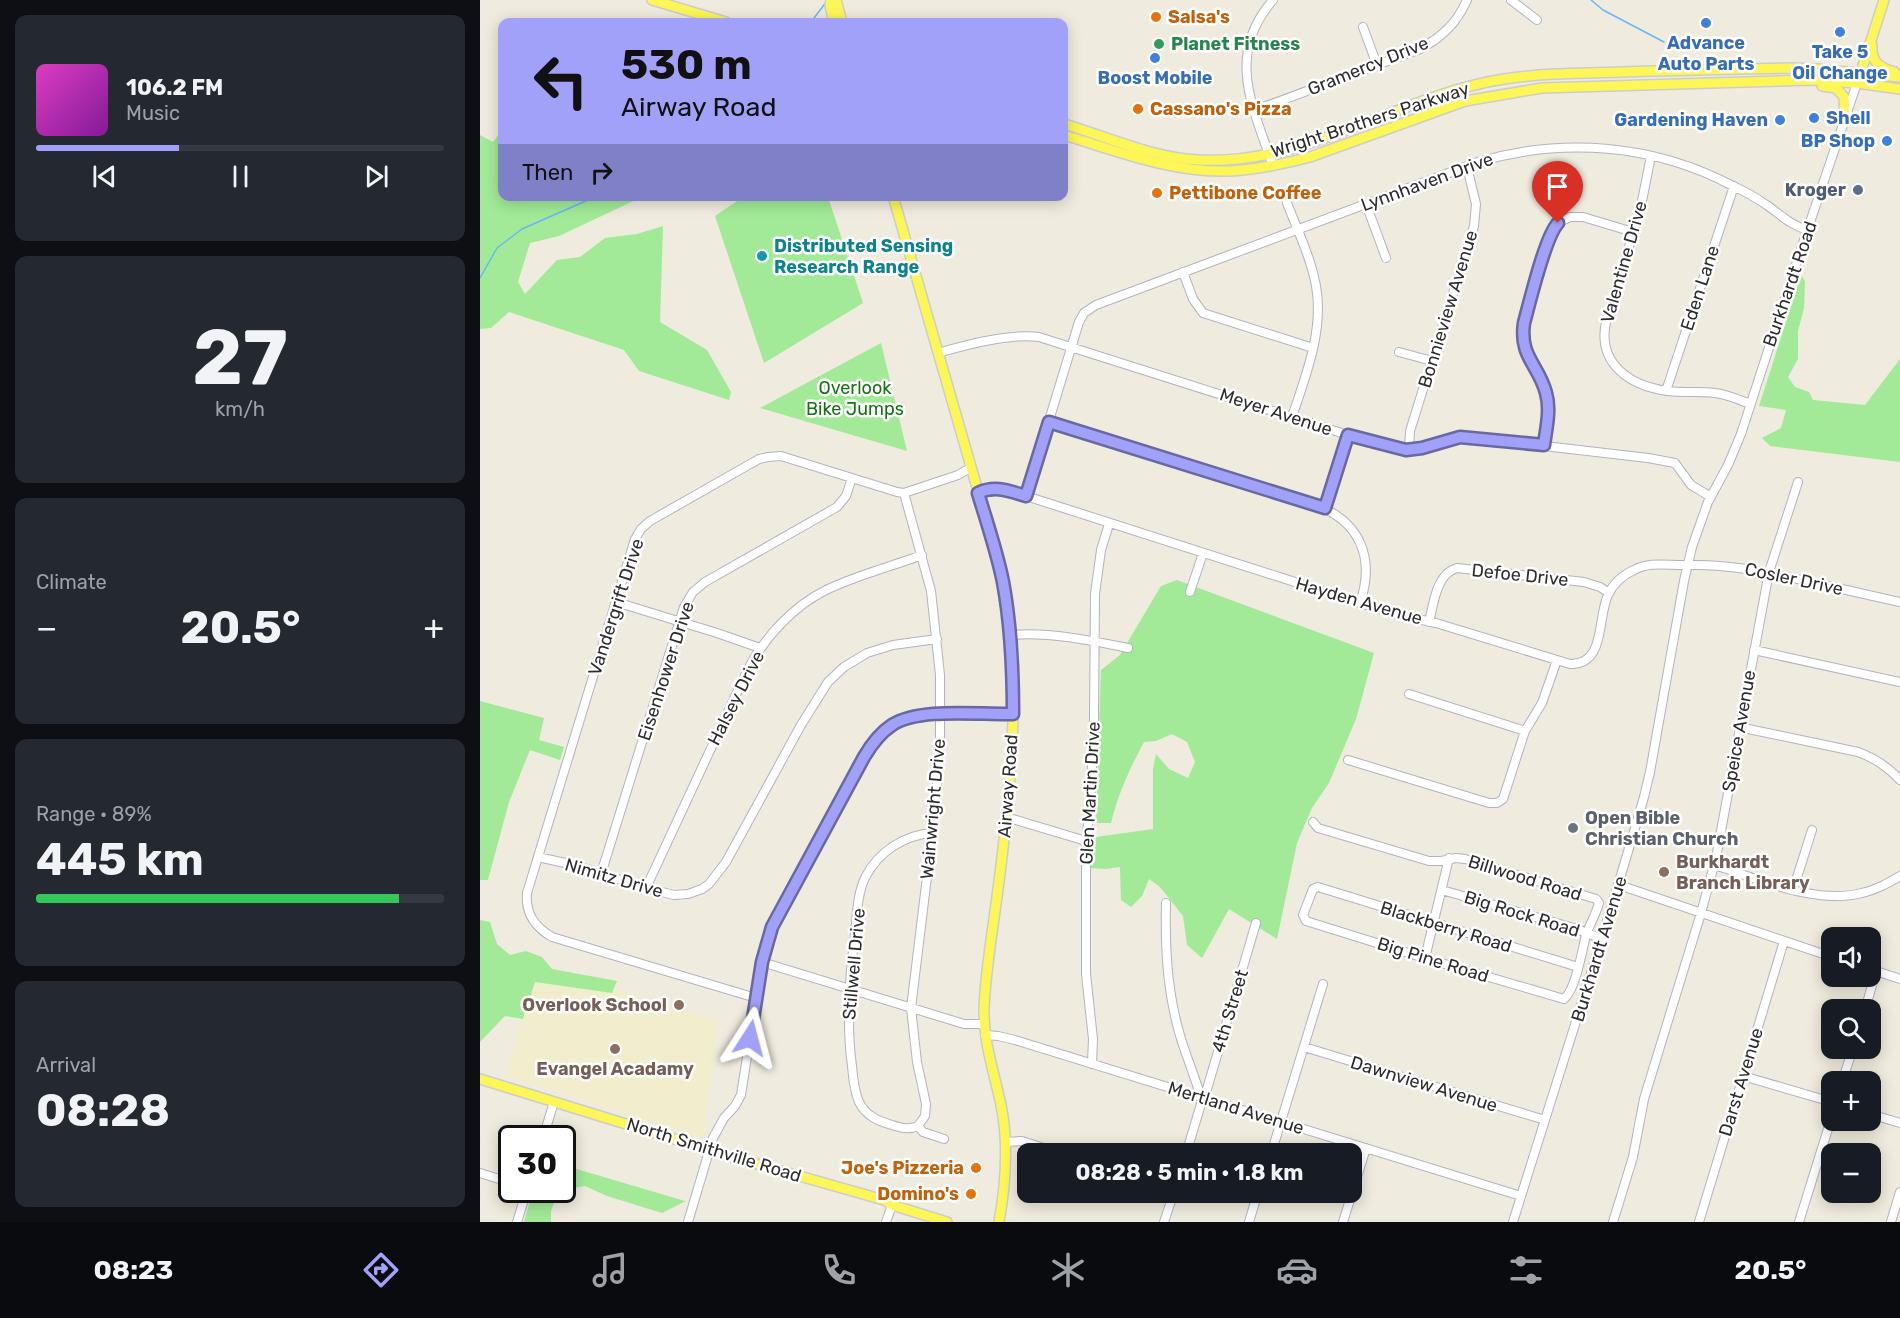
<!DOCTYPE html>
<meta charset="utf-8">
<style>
:root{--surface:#171b24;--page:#242831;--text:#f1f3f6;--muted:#9ea1a6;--line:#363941;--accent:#a1a1fa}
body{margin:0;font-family:Rubik,sans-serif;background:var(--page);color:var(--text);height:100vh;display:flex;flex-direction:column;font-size:22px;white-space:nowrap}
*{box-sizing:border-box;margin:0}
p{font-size:20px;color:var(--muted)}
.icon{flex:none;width:33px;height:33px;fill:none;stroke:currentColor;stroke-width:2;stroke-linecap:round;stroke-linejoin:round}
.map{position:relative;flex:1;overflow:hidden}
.side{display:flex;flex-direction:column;gap:15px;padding:15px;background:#0d0f14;width:480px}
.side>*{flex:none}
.top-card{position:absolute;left:18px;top:18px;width:570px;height:183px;border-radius:12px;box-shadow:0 3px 15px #0003;background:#a1a1fa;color:#111;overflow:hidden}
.fabs{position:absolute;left:1341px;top:927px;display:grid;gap:12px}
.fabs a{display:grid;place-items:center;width:60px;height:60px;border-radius:12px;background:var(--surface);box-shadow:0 3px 15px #0003;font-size:30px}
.speed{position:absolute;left:18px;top:1125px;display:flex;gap:12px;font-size:30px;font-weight:700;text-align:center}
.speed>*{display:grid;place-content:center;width:78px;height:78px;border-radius:50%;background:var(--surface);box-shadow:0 3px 15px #0003;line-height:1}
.speed .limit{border:3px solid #111;border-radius:9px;background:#fff;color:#111}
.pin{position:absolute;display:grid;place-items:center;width:51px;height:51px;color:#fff;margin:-62px -26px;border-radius:50% 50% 50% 0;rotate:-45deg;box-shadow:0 0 6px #0007}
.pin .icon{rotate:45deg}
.me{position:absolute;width:66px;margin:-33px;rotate:9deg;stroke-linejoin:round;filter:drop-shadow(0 0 4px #0008)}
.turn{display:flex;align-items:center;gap:21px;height:126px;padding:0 24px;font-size:27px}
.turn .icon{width:78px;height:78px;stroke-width:2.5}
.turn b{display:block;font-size:42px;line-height:51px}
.then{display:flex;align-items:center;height:57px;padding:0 24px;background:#0003;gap:12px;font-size:22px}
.big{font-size:45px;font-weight:700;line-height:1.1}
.side .widget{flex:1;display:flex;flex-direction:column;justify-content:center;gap:9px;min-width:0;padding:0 21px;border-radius:12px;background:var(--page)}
.side .dial{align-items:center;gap:0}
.dial b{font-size:78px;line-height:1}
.song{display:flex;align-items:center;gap:18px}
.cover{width:72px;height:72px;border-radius:9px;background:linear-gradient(135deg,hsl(310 70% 55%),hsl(290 70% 35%))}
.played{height:6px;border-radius:3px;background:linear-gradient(90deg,var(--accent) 35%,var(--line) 35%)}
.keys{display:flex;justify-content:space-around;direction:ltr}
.heat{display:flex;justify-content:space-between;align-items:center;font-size:33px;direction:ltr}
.charge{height:9px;border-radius:4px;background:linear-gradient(90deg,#34c759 89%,var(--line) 0)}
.trip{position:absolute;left:537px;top:1143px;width:345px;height:60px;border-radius:12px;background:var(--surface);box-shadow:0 3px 15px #0003;font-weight:700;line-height:60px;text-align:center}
.menu{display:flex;height:96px;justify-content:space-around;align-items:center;background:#090b0e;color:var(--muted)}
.menu .icon{width:42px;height:42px}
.menu .selected{color:var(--accent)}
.menu b{font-size:27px;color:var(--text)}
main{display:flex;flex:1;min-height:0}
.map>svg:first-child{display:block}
.education{fill:#f2edcd}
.green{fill:#a2ea97}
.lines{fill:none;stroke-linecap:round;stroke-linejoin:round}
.stream{stroke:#6ab6f9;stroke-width:1.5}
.minor-casing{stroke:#b3b2c1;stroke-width:10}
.major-casing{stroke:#cdcdcd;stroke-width:12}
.minor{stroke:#fff;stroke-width:8}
.major{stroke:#fcf757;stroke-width:9}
.route-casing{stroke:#6969a2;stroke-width:15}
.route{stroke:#a1a1fa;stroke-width:10}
.food-dot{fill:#e8710a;stroke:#fff;stroke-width:2}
.shop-dot{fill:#3f7fe0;stroke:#fff;stroke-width:2}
.leisure-dot{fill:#2e9e5b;stroke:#fff;stroke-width:2}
.service-dot{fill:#5c6f8a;stroke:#fff;stroke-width:2}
.culture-dot{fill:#0f9aa8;stroke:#fff;stroke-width:2}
.worship-dot{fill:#6b7280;stroke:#fff;stroke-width:2}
.education-dot{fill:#8d6e63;stroke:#fff;stroke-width:2}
.labels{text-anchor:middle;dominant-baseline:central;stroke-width:5;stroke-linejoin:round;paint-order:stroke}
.food-label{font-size:18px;font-weight:bold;fill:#c56008;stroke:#fff;text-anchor:start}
.shop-label{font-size:18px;font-weight:bold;fill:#366cbe;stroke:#fff}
.leisure-label{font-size:18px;font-weight:bold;fill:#27864d;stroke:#fff;text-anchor:start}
.street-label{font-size:18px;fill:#2d2d2d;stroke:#fff}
.service-label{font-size:18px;font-weight:bold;fill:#4e5e75;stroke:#fff;text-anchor:end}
.culture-label{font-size:18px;font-weight:bold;fill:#0d838f;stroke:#fff;text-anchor:start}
.park-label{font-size:18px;fill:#157215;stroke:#fff}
.worship-label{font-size:18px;font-weight:bold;fill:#5b616d;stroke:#fff;text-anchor:start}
.education-label{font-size:18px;font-weight:bold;fill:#785e54;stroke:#fff;text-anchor:start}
</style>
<main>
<section class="side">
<div class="widget">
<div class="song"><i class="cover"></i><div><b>106.2 FM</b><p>Music</p></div></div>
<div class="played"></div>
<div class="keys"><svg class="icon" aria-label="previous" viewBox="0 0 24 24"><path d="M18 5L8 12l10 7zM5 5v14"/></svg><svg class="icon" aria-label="pause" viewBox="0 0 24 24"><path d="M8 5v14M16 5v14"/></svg><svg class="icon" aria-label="next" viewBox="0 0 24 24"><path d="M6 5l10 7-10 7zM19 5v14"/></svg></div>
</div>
<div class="widget dial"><b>27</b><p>km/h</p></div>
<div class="widget"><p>Climate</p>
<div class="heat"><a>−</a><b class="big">20.5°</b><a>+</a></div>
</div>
<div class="widget"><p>Range · 89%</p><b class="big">445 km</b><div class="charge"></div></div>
<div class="widget"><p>Arrival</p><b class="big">08:28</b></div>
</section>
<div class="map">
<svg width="1420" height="1222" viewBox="0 0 1420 1222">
<rect width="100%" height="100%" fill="#efebde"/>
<path class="education" d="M 56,965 L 239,1022 L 224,1139 L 26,1075 Z"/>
<path class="green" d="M 22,130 L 22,196 L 162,197 L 79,236 L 50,243 L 38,282 L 45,294 L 77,260 L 100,257 L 125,238 L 157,234 L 183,226 L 180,322 L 227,350 L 251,392 L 249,400 L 159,371 L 144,350 L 29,312 L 11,328 L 0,329 L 0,135 L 13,142 Z
M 263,197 L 348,197 L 383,303 L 284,363 L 235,216 Z
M 1321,275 L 1325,281 L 1324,308 L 1318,331 L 1318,359 L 1308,377 L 1315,387 L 1329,392 L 1333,400 L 1385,405 L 1420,359 L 1420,462 L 1290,446 L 1282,438 L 1301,428 L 1306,410 L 1279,406 Z
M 401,343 L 427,451 L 280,408 Z
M 697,580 L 894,653 L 876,719 L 849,783 L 832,808 L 817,843 L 797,939 L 749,909 L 722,958 L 707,945 L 703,916 L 680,887 L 669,879 L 662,896 L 651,907 L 641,900 L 640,867 L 626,869 L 610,868 L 616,837 L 673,829 L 673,769 L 676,754 L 689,769 L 708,778 L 715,762 L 707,742 L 692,734 L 676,741 L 664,742 C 650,768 638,794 631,823 L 616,823 L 621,670 L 640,655 L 681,586 Z
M 0,701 L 64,718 L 59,740 L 84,747 L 80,760 L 50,750 L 29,802 L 8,880 L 0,880 Z
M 0,920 L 10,922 L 17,944 L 30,955 L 46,951 L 62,957 L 72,969 L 137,981 L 132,993 L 55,982 L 43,1019 L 25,1016 L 0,1042 Z
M 83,1165 L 205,1201 L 206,1201 L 182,1213 L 127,1196 L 105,1186 L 78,1191 L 71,1211 L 71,1222 L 44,1222 L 53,1190 L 82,1190 Z"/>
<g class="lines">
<path class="stream" d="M 1111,0 L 1123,10 L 1184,42
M 331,22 L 347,1
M 0,278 L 17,248 L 42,229 L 117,196"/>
<g class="minor-casing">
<path id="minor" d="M 1031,0 L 1057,20
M 883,27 L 897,65
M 773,111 L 940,49 C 962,37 977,23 987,0
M 1171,156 L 1160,211 L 1126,322 C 1117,364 1150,386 1188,391 C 1203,393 1219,391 1235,393 C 1247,394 1259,400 1270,404
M 793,166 C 773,107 745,55 793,0
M 807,203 C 817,229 831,258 836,286 C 844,330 826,375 812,417
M 886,204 L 906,258
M 703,272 L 713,299 L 723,313 L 833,348
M 919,352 L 952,361
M 458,353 C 485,345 530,333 559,337 L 868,435 C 892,442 916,453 941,448 C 957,445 970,437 987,437 L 1168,458 L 1195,463 L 1211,485 L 1231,497
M 1186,391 L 1254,186
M 569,422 L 836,505 C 881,522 895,559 880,603
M 1063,445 C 1066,429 1071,410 1066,393 C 1059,365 1039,357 1044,323 L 1072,232 L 1078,223 L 1090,217 L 1103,217 L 1153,232
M 929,450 L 930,431 L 994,226 L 996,204 L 987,167
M 424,493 L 451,591 L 460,675 L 460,738 L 455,811 L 431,1008 L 437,1062 L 446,1104 L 445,1116 L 438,1126
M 498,493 L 511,488 L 524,489 L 915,614 L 956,623 L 1090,664 C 1126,665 1117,618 1128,595 C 1133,584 1143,575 1154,570 C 1171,561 1189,566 1208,565 C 1250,564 1285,572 1326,581 C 1357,588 1389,595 1420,602
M 546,496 L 599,322 L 604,313 L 616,305 L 998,162 C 1083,137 1174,144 1253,186 C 1264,191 1275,197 1285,204 C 1299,213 1311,226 1328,230
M 845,508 L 868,435
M 710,592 L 723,553
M 136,602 L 237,633 L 280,648
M 949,622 C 954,603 956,574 977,568 L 1104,582 L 1120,587 L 1129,593
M 530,635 C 570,632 609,640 648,648
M 1274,650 L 1420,682
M 929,694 L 1045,731
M 1259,727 L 1378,752 C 1395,758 1408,767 1420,780
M 868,760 L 1009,803 L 1017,803 L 1023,799 L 1045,731 L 1062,703 L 1077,660
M 526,817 L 606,841
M 833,822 L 838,828 L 949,861 L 961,861 L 976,858 L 985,859 L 1116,899 L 1119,903 C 1116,914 1110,924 1106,935 C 1102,951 1096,989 1084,999 L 951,960 L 826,921 L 823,915 L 833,889 L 838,887 L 1098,967
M 58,857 L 94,865 L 166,888 L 194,895 L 208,894 L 222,889 L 229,884 L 246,862 L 321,725 L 348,682 L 364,667 L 387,653 L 413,645 L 457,639
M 1234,865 C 1280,879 1334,905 1382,893 C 1396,890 1408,883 1420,876
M 121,874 L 204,607 L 213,592 L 225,582 L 357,507 L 366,496 L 372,478
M 1139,885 L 1352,957
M 166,888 L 267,671 C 284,638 312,607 346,590 C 377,575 410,567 442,555
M 962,890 L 1097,929 L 1122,939
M 1313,890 L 1332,830
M 686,903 C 685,947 687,989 699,1032 C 705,1054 715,1076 721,1098 L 721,1104 L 706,1154
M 945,958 L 969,858
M 282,962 L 484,1024 L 505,1024
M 1390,969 L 1420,979
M 276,998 L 72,937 C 55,927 45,914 47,893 L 155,539 L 161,529 L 170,521 L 279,459 L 288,457 L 301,456 L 417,492 L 424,493 L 478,475 L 490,468
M 1385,1010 L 1396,971
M 505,1035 L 518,1036 L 535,1040 L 1041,1196
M 824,1047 L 1065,1120
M 612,1064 L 613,1039 L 606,974 L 606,846 L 611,788 L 614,719 L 615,594 L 621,550 L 629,524
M 1263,1076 L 1352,1102
M 1362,1082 L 1373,1048
M 721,1098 L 727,1089 L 776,923
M 1390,1114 L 1420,1123
M 438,1126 C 429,1130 421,1128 412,1125 C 398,1121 386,1116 379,1102 C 374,1091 373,1078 372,1066 C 366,1022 369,979 375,934 C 377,915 377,893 386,876 C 399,851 425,835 452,833
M 438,1126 L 443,1132 L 464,1139
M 63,1138 L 74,1102
M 526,1142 L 542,1141 L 582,1154
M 791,1154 L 843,984
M 0,1173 L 32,1183
M 37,1222 L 47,1190
M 208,1222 L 233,1138 L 244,1118 L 255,1106 L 261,1095 L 282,962 L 292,927 L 390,747 L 411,726 L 426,718 L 438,715 L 533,714
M 406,1222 L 412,1205
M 684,1222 L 694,1192
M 769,1222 L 778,1192
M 863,1222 L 886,1148
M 1033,1222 C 1077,1080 1123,940 1164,797 L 1170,772 L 1204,581 L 1212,547 L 1228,502 L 1248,465 L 1261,434 L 1322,246 L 1377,83
M 1133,1222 L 1153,1157 L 1164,1099 L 1221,913 L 1236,858 L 1289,572 L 1318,482
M 1219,1222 L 1304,941
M 1319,1222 L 1352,1116
M 1411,1222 L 1420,1192"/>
</g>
<g class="major-casing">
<path id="major" d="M 172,0 L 246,22
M 351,0 L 350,6 L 354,22
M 356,0 L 362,22
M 1392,45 C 1391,62 1399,68 1415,72
M 1379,78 L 1404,0
M 1342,86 L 1356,88 L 1364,97 L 1365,119
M 584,124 C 628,137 673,158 719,160 C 827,166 920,95 1024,79 C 1063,73 1103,73 1142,72 C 1198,70 1254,69 1310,68 L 1337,69 L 1420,77
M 584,135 C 637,151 692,173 749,171 C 776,170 803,164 830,157 L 985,101 L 1062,88 L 1331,80 L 1377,83 L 1420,89
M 413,196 L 519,564 C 543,671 532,782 518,889 C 513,928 506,967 504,1007 C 503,1041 514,1072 521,1105 C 529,1144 526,1183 519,1222
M 0,1079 L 256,1158 L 404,1200 L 412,1205 L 467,1222"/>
</g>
<use href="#minor" class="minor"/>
<use href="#major" class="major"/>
</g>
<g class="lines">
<g class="route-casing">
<path id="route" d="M 270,1038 L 282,962 L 292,927 L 384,757 C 391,745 400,733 412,725 C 440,707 499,715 533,714 C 533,670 531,625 523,582 C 517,552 507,523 498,493 C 515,485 529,491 546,496 L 569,422 L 845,508 L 868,435 L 926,450 L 942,448 L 980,437 L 1064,445 C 1066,429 1071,410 1066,393 C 1059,365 1039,357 1044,323 C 1050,301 1065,237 1078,223"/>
</g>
<use href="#route" class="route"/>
</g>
<g class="food-dot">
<circle cx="676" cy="17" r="6"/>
<circle cx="658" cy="109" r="6"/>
<circle cx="677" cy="193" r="6"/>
<circle cx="496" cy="1168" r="6"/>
<circle cx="491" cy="1194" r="6"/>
</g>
<g class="shop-dot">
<circle cx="1226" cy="23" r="6"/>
<circle cx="1360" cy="32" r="6"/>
<circle cx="675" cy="58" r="6"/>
<circle cx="1334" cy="118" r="6"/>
<circle cx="1300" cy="120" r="6"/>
<circle cx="1407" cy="141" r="6"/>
</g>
<circle class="leisure-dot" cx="679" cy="44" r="6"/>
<circle class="service-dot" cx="1378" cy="190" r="6"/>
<circle class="culture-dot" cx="282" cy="256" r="6"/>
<circle class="worship-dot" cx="1093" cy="828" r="6"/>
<g class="education-dot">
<circle cx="1184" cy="872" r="6"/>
<circle cx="199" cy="1005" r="6"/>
<circle cx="135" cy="1049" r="6"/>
</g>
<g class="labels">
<g class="food-label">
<text x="688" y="17">Salsa's</text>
<text x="670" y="109">Cassano's Pizza</text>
<text x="689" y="193">Pettibone Coffee</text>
<text x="484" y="1168" text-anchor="end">Joe's Pizzeria</text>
<text x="479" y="1194" text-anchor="end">Domino's</text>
</g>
<g class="shop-label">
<text x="1226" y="43">Advance<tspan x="1226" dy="21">Auto Parts</tspan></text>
<text x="1360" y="52">Take 5<tspan x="1360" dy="21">Oil Change</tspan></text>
<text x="675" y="78">Boost Mobile</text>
<text x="1346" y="118" text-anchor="start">Shell</text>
<text x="1288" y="120" text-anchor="end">Gardening Haven</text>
<text x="1395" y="141" text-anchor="end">BP Shop</text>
</g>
<g class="leisure-label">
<text x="691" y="44">Planet Fitness</text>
</g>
<g class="street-label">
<text transform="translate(888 66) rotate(-22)">Gramercy Drive</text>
<text transform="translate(890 120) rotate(-18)">Wright Brothers Parkway</text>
<text transform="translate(947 182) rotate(-20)">Lynnhaven Drive</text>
<text transform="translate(1144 262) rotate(-74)">Valentine Drive</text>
<text transform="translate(1310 284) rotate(-71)">Burkhardt Road</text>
<text transform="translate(1220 288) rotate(-72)">Eden Lane</text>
<text transform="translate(968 309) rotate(-73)">Bonnieview Avenue</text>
<text transform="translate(796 412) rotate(18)">Meyer Avenue</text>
<text transform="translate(1040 575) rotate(6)">Defoe Drive</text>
<text transform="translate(1314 579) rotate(12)">Cosler Drive</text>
<text transform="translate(879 601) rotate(16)">Hayden Avenue</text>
<text transform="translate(136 607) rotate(-72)">Vandergrift Drive</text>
<text transform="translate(186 671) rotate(-72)">Eisenhower Drive</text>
<text transform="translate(256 698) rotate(-63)">Halsey Drive</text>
<text transform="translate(1259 731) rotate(-80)">Speice Avenue</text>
<text transform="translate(528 786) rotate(-86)">Airway Road</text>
<text transform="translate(610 793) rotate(-87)">Glen Martin Drive</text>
<text transform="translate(453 809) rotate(-85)">Wainwright Drive</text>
<text transform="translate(134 878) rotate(16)">Nimitz Drive</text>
<text transform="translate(1045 878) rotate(17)">Billwood Road</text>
<text transform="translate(1042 914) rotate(17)">Big Rock Road</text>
<text transform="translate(966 927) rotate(17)">Blackberry Road</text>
<text transform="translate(1119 949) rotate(-73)">Burkhardt Avenue</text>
<text transform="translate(953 960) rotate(17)">Big Pine Road</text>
<text transform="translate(374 964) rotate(-85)">Stillwell Drive</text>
<text transform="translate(750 1011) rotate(-73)">4th Street</text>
<text transform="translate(1261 1082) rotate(-73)">Darst Avenue</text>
<text transform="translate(944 1084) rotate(17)">Dawnview Avenue</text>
<text transform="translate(756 1108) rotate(17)">Mertland Avenue</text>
<text transform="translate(234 1150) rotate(17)">North Smithville Road</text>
</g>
<g class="service-label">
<text x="1366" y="190">Kroger</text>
</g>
<g class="culture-label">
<text x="294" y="246">Distributed Sensing<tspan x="294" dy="21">Research Range</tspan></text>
</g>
<g class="park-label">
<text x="375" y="388">Overlook<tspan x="375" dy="21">Bike Jumps</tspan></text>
</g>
<g class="worship-label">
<text x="1105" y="818">Open Bible<tspan x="1105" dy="21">Christian Church</tspan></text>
</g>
<g class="education-label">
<text x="1196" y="862">Burkhardt<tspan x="1196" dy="21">Branch Library</tspan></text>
<text x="187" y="1005" text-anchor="end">Overlook School</text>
<text x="135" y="1069" text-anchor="middle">Evangel Acadamy</text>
</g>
</g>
</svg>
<div class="fabs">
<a><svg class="icon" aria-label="sound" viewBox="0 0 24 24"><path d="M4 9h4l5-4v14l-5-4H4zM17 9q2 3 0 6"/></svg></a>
<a><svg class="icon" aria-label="search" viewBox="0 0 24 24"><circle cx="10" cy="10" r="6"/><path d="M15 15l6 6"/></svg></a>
<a>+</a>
<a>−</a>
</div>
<div class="speed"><div class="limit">30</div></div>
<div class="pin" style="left:1078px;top:223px;background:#d93025"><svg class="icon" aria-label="arrive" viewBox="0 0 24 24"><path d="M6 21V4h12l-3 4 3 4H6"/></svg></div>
<svg class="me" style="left:270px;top:1038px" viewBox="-20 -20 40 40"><path d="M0-17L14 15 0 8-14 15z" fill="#a1a1fa" stroke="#fff" stroke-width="4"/></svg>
<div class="trip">08:28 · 5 min · 1.8 km</div>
<div class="top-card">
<div class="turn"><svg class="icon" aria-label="left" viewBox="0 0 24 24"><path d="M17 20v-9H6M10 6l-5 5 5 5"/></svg><div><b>530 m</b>Airway Road</div></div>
<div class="then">Then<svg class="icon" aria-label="right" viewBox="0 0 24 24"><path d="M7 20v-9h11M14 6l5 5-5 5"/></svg></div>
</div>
</div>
</main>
<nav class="menu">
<b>08:23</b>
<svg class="icon selected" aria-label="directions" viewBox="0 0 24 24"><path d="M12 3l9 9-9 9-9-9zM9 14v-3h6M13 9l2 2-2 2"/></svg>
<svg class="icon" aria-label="music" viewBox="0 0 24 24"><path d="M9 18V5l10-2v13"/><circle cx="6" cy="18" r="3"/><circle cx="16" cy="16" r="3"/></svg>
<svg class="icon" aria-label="phone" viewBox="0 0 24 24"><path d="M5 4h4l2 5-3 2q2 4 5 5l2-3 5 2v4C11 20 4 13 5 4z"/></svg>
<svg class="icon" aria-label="climate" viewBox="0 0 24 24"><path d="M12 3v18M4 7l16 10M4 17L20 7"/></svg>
<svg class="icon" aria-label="car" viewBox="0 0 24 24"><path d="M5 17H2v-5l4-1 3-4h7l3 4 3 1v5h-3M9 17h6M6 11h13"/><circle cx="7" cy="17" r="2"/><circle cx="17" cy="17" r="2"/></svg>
<svg class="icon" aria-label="filters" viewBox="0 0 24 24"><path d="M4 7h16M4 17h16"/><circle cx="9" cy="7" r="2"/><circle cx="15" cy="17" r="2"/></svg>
<b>20.5°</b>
</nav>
